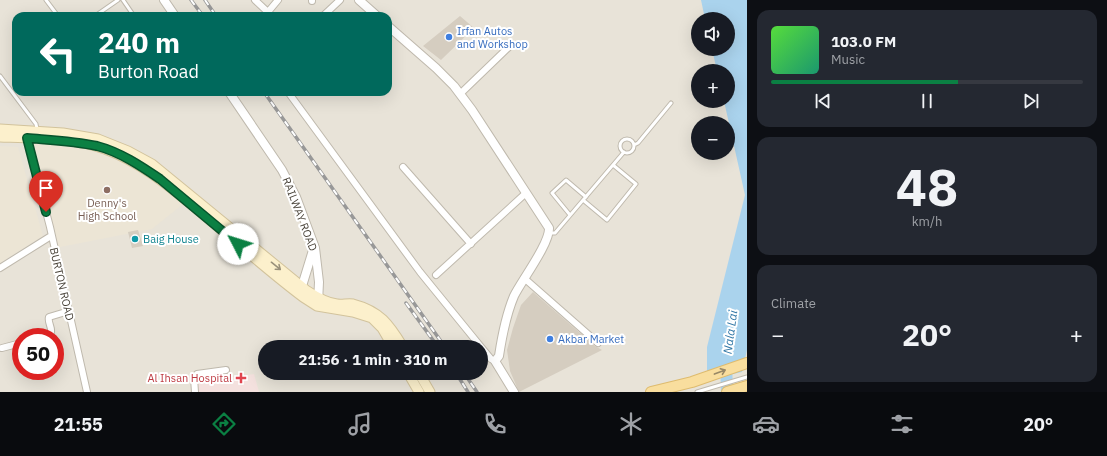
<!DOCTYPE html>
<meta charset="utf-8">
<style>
:root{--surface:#171b24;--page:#242831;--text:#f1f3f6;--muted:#9ea1a6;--line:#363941;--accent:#0b8043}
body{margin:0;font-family:"IBM Plex Sans",sans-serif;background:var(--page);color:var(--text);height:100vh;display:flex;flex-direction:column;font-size:15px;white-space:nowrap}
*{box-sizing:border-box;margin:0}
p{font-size:13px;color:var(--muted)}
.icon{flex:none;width:22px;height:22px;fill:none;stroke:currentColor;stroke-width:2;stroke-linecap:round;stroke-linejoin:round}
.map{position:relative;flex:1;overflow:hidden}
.drawer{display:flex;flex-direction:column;gap:10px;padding:10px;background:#0d0f14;width:360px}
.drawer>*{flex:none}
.top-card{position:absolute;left:12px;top:12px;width:380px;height:84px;border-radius:12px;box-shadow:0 4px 16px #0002;background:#00695c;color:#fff;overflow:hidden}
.buttons{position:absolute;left:691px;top:12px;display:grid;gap:8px}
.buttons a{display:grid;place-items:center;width:44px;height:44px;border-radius:50%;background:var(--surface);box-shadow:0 4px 16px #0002;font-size:20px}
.speed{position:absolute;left:12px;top:328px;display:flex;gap:8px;font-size:20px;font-weight:700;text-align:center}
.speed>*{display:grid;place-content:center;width:52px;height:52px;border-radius:50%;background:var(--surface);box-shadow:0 4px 16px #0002;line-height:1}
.speed .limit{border:6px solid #d22;background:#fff;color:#111}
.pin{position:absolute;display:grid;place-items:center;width:34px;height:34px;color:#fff;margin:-41px -17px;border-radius:50% 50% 50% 0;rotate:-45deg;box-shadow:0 0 4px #0007}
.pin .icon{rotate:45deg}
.me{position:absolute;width:44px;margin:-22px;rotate:310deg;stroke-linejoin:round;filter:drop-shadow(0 0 3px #0008)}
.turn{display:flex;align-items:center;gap:14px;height:84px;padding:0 20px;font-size:18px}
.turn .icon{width:52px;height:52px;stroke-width:2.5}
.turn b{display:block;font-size:28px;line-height:34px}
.big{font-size:30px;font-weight:800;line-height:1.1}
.drawer .tile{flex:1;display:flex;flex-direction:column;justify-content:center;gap:6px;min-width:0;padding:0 14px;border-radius:12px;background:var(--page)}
.drawer .dial{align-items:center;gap:0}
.dial b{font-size:52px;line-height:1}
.song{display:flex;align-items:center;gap:12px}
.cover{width:48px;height:48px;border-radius:6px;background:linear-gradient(135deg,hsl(110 70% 55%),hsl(160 70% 35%))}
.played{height:4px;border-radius:2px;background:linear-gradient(90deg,var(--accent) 60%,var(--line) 60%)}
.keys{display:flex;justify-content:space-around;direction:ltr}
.heat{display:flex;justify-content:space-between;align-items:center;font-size:22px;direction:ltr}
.trip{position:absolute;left:258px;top:340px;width:230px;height:40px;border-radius:20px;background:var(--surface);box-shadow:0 4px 16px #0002;font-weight:800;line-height:40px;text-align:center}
.dock{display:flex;height:64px;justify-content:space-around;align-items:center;background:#090b0e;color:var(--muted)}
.dock .icon{width:28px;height:28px}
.dock .active{color:var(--accent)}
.dock b{font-size:18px;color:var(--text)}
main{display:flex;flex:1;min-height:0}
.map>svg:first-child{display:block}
.residential{fill:#e8e3d8;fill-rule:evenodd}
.education{fill:#ece5d5}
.medical{fill:#f4e1de}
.water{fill:#aad3ed}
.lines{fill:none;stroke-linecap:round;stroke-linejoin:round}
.river{stroke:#aad3ed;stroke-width:12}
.building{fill:#d5cdc0}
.service-casing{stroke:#bfb9ad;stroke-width:5}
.minor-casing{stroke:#bfb9ad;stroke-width:8}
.tertiary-casing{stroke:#bfb9ad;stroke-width:10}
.secondary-casing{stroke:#d2c39c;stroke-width:11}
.primary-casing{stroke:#debb6e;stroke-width:12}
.service{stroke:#fff;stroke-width:3}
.minor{stroke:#fff;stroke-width:6}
.tertiary{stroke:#fff;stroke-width:8}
.secondary{stroke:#fcf0cc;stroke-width:9}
.primary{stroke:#f9de9e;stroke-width:10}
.rail-casing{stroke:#989898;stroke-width:3.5}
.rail{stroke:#fff;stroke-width:2;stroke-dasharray:6;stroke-linecap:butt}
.oneway{stroke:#99907b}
.oneway2{stroke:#988866}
.route-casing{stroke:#07532c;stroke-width:10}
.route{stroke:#0b8043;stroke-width:7}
.shop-dot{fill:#3f7fe0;stroke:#fff;stroke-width:1.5}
.education-dot{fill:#8d6e63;stroke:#fff;stroke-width:1.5}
.culture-dot{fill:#0f9aa8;stroke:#fff;stroke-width:1.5}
.health-dot{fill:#e0444e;stroke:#fff;stroke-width:1.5}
.labels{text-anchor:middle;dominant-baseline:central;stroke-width:4;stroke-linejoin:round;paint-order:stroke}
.shop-label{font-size:11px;fill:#366cbe;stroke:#fff;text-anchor:start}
.education-label{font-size:11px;fill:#785e54;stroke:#fff}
.street-label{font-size:11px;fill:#484238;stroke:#fff}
.culture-label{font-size:11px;fill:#0d838f;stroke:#fff;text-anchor:start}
.health-label{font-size:11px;fill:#be3a42;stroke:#fff;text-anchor:end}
.water-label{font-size:12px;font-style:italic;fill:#3479a7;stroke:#fff}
</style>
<main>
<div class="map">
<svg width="747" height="392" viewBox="0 0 747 392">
<rect width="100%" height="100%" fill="#f4f1ea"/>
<path class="residential" d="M 0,0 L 747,0 L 747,392 L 0,392 ZM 16,16 L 388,16 L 388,92 L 16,92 ZM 698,19 L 728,19 L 728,49 L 698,49 ZM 698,71 L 728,71 L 728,101 L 698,101 ZM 698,123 L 728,123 L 728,153 L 698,153 ZM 21,337 L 55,337 L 55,371 L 21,371 ZM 265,347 L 481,347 L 481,373 L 265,373 Z"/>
<path class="education" d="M 27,138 L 105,149 L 187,201 L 152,229 L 55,248 Z
M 0,146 L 18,147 L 43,236 L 0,263 Z"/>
<path class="medical" d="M 254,374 L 259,392 L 198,392 L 197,383 Z"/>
<path class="water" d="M 701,0 L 747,0 L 747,350 L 742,372 L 707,380 L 707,347 L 745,195 L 724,101 L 728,101 L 728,71 L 717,71 L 712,49 L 728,49 L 728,19 L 705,19 Z"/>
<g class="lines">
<path class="river" d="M 726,361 L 727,392"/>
</g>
<path class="building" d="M 460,16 L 474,28 L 441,60 L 423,46 Z
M 138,230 L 143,246 L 132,248 L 128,232 Z
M 533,292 L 595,346 L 602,350 L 519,392 L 510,371 L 507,350 L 513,328 L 521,305 Z"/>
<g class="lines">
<g class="service-casing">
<path id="service" d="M 46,0 L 58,16
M 123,0 L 134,16
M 95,16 L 118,0
M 0,76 L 36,124 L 37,129
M620 146a7 7 0 1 1 14 0a7 7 0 1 1-14 0Z
M 634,145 L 638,143 L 671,103
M 583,200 L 607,220 L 636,184 L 613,165
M 570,215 L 552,193 L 566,180 L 586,197
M 549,233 L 555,233 L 624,152
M 697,392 L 747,377"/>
</g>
<g class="minor-casing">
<path id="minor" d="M 255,0 L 272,16
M 312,0 L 312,1
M 268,12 L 278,0
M 323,16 L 340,0
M 288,92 L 420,272 L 481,347
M 460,94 L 512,44
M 26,135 L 50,227 L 87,392
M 403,167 L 471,244
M 0,268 L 51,236
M 436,275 L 526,193
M 524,278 L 598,343
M 46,337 L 50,335 C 54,329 47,323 49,317 L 69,311
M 481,347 L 491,359 L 495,361
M 2,348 L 21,343
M 195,392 L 194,378 L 197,374 L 226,370"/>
</g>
<g class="tertiary-casing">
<path id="tertiary" d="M 164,0 L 175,16
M 359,0 L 377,16
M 388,26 L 436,68 L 454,86 L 472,110 L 549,228 C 550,243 522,280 514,296 C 506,315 502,336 499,356 L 495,361 L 514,392
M 229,92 L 282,170 L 296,197 L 315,248 L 319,282 L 318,303
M 299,290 L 302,286 L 314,247"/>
</g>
<g class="secondary-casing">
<path id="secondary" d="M 0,129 L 63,133 L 98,139 L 128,151 L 152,164 L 306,290 C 315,296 326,303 337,304 C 342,305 348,303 353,304 C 380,311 389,324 403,347
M 0,137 C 31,138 76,138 105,149 C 141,162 169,186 198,210 C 233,239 267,270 303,297 L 317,306 L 353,312 L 372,318 L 382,328 L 393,347
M 408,373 L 419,392
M 419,373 L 430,392"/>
</g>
<g class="primary-casing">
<path id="primary" d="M 651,392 L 692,382 L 747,363
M 727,392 L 747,386"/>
</g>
<use href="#service" class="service"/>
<use href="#minor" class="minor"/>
<use href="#tertiary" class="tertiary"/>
<use href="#secondary" class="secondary"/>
<use href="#primary" class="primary"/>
<g class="rail-casing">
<path id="rail" d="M 191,0 L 203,16
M 205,0 L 216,16
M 264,92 L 445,347
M 406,303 L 438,347
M 456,373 L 468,392
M 464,373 L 477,392"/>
</g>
<use href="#rail" class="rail"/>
</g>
<defs><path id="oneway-shaft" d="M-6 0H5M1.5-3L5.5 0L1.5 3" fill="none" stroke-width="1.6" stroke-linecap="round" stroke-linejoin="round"/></defs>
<use class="oneway" href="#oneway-shaft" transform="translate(276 266) rotate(39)"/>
<use class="oneway2" href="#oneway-shaft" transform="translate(720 372) rotate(-20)"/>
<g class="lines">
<g class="route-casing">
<path id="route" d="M 46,212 L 27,138 C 50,140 74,141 97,146 C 120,152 141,166 160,179 L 238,244"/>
</g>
<use href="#route" class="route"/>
</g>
<g class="shop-dot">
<circle cx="449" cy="37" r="4"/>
<circle cx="550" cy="339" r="4"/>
</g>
<circle class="education-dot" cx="107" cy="190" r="4"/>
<circle class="culture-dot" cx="135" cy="239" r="4"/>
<path class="health-dot" d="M239 372h4v4h4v4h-4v4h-4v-4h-4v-4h4z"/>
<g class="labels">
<g class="shop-label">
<text x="457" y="31">Irfan Autos<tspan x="457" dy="13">and Workshop</tspan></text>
<text x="558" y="339">Akbar Market</text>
</g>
<g class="education-label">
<text x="107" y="203">Denny's<tspan x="107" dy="13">High School</tspan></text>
</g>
<g class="street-label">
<text transform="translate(300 214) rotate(69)">RAILWAY ROAD</text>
<text transform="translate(62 284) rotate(77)">BURTON ROAD</text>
</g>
<g class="culture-label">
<text x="143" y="239">Baig House</text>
</g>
<g class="health-label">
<text x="232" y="378">Al Ihsan Hospital</text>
</g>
<g class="water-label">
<text transform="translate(730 332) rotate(-82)">Nala Lai</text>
</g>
</g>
</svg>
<div class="buttons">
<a><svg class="icon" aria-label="sound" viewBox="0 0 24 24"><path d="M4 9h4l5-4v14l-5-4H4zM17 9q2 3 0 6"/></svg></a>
<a>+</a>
<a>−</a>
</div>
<div class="speed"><div class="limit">50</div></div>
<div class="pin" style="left:46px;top:212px;background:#d93025"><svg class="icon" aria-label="arrive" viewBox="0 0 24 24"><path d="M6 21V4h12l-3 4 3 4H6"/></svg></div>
<svg class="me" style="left:238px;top:244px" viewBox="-20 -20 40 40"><circle r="19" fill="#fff"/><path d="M0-13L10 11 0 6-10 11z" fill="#0b8043"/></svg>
<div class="trip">21:56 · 1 min · 310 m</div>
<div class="top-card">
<div class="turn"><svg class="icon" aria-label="left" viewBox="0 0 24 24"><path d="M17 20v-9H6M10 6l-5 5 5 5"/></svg><div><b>240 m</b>Burton Road</div></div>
</div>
</div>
<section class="drawer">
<div class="tile">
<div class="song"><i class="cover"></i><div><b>103.0 FM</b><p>Music</p></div></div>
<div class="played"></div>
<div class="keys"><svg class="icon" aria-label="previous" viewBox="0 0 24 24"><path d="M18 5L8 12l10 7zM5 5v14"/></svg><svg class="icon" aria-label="pause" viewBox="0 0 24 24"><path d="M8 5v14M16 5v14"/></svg><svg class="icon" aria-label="next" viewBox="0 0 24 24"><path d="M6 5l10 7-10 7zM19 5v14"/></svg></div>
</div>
<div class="tile dial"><b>48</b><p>km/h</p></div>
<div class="tile"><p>Climate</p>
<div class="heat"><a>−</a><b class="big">20°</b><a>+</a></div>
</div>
</section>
</main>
<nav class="dock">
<b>21:55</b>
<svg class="icon active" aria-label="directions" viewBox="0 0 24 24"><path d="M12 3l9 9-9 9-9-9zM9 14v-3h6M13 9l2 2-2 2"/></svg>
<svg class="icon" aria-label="music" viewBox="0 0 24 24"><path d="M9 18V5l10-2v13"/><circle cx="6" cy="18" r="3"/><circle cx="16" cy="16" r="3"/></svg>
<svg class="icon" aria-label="phone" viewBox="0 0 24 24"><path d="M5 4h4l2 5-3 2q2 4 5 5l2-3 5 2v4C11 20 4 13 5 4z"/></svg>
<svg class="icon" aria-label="climate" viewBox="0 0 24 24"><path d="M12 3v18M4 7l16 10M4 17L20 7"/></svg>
<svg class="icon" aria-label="car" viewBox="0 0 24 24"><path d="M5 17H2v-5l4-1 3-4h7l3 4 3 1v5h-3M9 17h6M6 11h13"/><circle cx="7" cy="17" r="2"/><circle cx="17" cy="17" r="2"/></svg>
<svg class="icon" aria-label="filters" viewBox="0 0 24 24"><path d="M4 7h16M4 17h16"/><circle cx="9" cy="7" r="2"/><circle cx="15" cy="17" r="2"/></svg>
<b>20°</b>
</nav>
